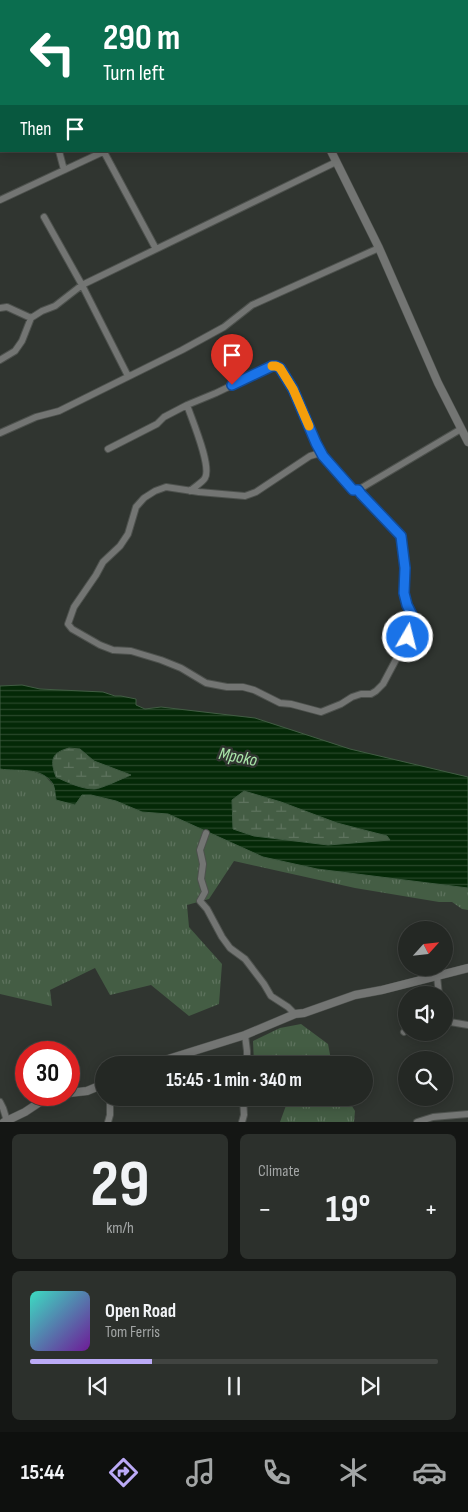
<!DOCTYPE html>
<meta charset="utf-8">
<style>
:root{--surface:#242824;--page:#2c302c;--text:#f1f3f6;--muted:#a3a6a6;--line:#414441;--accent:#bbaaf6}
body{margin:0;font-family:"Sofia Sans Condensed",sans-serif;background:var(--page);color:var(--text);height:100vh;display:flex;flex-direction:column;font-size:19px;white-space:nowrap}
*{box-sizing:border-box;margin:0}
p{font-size:16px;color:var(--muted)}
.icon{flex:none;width:28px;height:28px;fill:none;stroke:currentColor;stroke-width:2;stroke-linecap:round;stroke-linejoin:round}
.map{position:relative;height:1122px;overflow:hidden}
.panel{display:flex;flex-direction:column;gap:12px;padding:12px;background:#141614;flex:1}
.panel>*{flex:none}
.banner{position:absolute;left:0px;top:0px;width:469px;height:152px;box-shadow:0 2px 12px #0003,0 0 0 1px var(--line);background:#0b6e4f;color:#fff;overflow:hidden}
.needle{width:32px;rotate:63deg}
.controls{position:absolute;left:398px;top:921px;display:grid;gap:10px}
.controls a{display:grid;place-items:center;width:55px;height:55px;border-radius:50%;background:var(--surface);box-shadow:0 2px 12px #0003,0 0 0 1px var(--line);font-size:25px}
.speed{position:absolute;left:15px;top:1041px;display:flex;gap:10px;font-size:25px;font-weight:700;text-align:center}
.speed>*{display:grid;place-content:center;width:65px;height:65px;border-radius:50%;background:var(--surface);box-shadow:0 2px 12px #0003,0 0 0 1px var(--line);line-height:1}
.speed .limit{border:8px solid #d22;background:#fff;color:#111}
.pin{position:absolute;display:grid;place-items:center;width:42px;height:42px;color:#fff;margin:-51px -21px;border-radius:50% 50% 50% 0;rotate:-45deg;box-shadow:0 0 5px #0007}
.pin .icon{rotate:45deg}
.me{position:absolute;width:55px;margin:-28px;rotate:8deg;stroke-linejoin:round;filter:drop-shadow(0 0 4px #0008)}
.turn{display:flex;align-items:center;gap:18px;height:105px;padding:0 20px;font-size:22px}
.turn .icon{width:65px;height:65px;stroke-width:2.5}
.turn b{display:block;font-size:35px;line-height:42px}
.then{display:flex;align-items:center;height:48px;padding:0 20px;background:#0003;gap:10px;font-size:19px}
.big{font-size:38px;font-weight:700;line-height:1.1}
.panel .tile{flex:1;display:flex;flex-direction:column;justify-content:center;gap:8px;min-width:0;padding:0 18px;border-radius:8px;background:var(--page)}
.panel .dial{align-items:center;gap:0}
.dial b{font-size:65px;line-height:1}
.song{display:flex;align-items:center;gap:15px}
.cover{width:60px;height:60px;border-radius:8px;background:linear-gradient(135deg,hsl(170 70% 55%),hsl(280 70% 35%))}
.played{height:5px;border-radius:2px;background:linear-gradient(90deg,var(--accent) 30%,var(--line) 30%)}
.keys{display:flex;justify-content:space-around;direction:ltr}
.heat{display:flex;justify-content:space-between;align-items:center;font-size:28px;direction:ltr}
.panel .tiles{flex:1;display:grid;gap:12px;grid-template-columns:1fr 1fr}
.tile:last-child{grid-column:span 2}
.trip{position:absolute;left:95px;top:1056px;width:278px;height:50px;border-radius:25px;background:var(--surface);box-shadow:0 2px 12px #0003,0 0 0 1px var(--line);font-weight:700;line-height:50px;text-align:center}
.dock{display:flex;height:80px;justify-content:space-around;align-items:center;background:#0e100e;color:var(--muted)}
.dock .icon{width:35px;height:35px}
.dock .current{color:var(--accent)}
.dock b{font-size:22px;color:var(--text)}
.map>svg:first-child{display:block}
.grass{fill:url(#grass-tufts)}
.wetland{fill:url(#wetland-marsh)}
.water{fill:url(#water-rules);stroke:#415c43;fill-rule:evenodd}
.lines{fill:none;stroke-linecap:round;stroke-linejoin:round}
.minor-casing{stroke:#4d514d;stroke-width:8}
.tertiary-casing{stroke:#4d514d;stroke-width:9}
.minor{stroke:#737573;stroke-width:6}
.tertiary{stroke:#737573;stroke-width:8}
.route-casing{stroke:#114b97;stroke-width:12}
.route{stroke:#1a73e8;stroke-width:9}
.slow{stroke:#f59e0b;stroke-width:9}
.labels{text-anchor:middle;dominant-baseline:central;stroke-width:5;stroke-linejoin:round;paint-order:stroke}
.water-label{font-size:18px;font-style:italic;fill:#aae6aa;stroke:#303530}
</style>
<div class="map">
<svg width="468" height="1122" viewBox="0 0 468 1122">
<defs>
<pattern id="grass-tufts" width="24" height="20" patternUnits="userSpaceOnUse" patternTransform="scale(1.25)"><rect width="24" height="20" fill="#445d44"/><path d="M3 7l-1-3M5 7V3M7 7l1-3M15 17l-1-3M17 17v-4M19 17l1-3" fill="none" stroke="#5e735e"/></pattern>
<pattern id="wetland-marsh" width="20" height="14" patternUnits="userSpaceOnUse" patternTransform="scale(1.25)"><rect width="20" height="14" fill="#445d44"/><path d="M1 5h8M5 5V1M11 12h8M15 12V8" fill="none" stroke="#5e735e"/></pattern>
<pattern id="water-rules" width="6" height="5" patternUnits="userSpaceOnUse" patternTransform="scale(1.25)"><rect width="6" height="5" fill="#042907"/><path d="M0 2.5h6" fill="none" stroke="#28472a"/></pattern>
</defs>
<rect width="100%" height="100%" fill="#303530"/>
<path class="grass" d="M 0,769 L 29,770 L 45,776 L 54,786 L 82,795 L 91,795 L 116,801 L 142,812 L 168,814 L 263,857 L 317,869 L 468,888 L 468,910 L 462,909 L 452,902 L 439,902 L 355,888 L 234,861 L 209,899 L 187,905 L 189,927 L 222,964 L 219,1004 L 189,1016 L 151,985 L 110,995 L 95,968 L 50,990 L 52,1006 L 0,994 Z
M 301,1024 L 328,1044 L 332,1065 L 254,1064 L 253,1041 L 280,1028 Z
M 287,1098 L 347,1098 L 355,1111 L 354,1122 L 280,1122 L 288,1100 Z"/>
<path class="wetland" d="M 69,748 L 80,749 L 94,761 L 131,775 C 124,778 101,789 94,789 C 81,789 67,782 56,777 C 50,760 51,753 69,748 Z
M 244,791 L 281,802 L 337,823 L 387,836 L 390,840 L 328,845 L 253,836 L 233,829 L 232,800 Z"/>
<path class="water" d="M 22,685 L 40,689 L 103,692 L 115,696 L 121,696 L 136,699 L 136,705 L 145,709 L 161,707 L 255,718 L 350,749 L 468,777 L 468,888 L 317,869 L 263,857 L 168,814 L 142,812 L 116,801 L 91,795 L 82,795 L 75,805 L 56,800 C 55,795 55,788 53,784 C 41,766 18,772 0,769 L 0,686 ZM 69,748 L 80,749 L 94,761 L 131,775 C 123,778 101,789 94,789 C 81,789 67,782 56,777 C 50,760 51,753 69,748 ZM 244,791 L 281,802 L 337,823 L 387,836 L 390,840 L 328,845 L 254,836 L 233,829 L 232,800 Z"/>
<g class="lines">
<g class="minor-casing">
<path id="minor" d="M 59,151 L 64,170
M 104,152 L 156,249
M 0,200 L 105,151
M 44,217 L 82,285 L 128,376
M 0,308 L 7,307 L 31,318
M 0,360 L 15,351 L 22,341 L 31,318 L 42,311 L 55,306 L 82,285 L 336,162
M 187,405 C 192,420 212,466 205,478 C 202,483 194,487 190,491
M 0,433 L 36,417 L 59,411 L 182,350 L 224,327 L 252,305 L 379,248
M 108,449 L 157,424 L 164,417 L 187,405 L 216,393 L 272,366 L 276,366 L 280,368 L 293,389 L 316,443 L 323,456
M 358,490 L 353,490 L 323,456 L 317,454 L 310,456 L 256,492 L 245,496 L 199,492 L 166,487 L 155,491 L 144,498 L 136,507 L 128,534 L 120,546 L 103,562 L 96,575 L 74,607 L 68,624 L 72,629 L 100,645 L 113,650 L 131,651 L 161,660 L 181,668 L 206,683 L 227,687 L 243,687 L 254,690 L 280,703 L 291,704 L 321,712 L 341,704 L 352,697 L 361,694 L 371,694 L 376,691 L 383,684 L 408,637 L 412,624 L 412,615 L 407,605 L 404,593 L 405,568 L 401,536 L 395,529 L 361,495 L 358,490 L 461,429
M 206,833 L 200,850 L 203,864 L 201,879 L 205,892 L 200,901 L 207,909 L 222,937 L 230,948 L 245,959 L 264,984 L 271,996 L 288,1007 L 295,1014
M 437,976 L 439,995
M 444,1021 L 468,1025
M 404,1032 L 406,1030
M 245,1035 L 247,1051 L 247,1065
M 0,1102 L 3,1108 L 7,1121
M 108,1122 L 110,1115 L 110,1098
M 242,1122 L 244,1115 L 243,1098
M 417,1122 L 433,1117 L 468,1114"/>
</g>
<g class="tertiary-casing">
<path id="tertiary" d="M 250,0 L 251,1
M 331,151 L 379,248 L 438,383 L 468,442
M 149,1065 L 245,1035 L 295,1014 L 304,1013 L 355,995 L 382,990 L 468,968
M 69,1093 L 87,1091 L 104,1084
M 4,1122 L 25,1112 L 43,1100 L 56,1095"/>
</g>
<use href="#minor" class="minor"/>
<use href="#tertiary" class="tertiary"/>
</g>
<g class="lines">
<g class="route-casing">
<path id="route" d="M 232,385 L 272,366 L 276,366 L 280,368 L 293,389 L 316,443 L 323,456 L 353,490 L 358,490 L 361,494 L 401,536 L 405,568 L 404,593 L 407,605 L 412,615 L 412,624 L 408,637"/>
</g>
<use href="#route" class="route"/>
<path class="slow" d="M 272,366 L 276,366 L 280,368 L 293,389 L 309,426"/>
</g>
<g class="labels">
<g class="water-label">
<text transform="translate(238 757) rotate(11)">Mpoko</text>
</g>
</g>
</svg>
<div class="controls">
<a><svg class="needle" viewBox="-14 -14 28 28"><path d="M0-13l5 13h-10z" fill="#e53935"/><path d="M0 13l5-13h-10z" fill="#a3a6a6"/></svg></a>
<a><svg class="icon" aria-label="sound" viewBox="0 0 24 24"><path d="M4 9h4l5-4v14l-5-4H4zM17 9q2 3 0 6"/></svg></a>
<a><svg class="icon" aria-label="search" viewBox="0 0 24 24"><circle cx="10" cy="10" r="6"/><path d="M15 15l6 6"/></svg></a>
</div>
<div class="speed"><div class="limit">30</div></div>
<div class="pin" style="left:232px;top:385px;background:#d93025"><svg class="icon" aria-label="arrive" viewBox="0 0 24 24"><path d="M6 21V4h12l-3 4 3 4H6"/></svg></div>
<svg class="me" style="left:408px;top:637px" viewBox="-20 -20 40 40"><circle r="17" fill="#1a73e8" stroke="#fff" stroke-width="3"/><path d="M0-11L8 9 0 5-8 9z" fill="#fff"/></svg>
<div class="trip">15:45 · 1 min · 340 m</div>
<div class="banner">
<div class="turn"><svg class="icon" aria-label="left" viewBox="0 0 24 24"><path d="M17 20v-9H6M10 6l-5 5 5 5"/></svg><div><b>290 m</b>Turn left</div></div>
<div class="then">Then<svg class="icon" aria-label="arrive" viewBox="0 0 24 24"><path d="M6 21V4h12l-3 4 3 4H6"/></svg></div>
</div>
</div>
<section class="panel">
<div class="tiles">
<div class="tile dial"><b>29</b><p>km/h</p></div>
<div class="tile"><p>Climate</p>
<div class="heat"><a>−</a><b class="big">19°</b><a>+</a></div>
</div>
<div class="tile">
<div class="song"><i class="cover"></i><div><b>Open Road</b><p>Tom Ferris</p></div></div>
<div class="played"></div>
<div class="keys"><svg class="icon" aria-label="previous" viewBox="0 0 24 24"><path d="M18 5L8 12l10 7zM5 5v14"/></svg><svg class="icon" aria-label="pause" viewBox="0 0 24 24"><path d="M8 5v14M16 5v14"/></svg><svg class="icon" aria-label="next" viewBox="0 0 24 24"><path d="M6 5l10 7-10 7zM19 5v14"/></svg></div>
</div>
</div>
</section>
<nav class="dock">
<b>15:44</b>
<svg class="icon current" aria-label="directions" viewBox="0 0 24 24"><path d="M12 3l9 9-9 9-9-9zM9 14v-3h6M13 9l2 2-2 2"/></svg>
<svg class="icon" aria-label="music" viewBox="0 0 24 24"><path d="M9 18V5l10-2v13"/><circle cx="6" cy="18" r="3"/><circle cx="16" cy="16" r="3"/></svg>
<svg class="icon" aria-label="phone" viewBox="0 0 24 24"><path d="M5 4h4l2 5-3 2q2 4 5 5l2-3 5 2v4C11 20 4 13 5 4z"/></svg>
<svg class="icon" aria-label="climate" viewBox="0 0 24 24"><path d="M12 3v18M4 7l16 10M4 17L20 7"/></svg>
<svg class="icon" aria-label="car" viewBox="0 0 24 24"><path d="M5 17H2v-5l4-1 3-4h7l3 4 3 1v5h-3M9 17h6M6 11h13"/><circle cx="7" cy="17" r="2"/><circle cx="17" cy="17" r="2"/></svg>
</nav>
